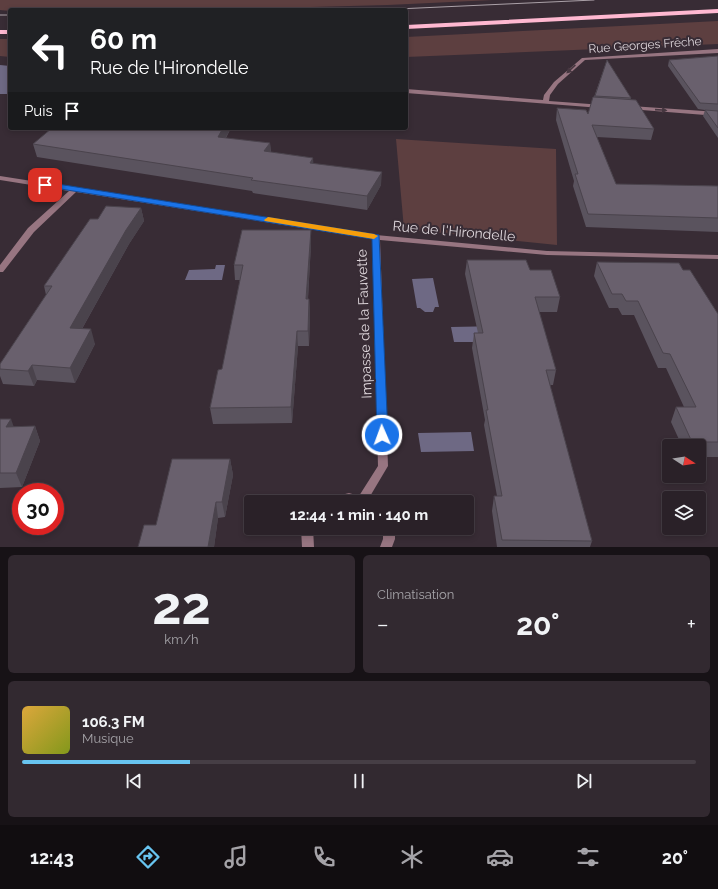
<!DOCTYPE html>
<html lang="fr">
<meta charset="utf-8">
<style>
:root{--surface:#2a2128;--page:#322930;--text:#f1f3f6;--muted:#a5a3a8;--line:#463e45;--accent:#68c4f0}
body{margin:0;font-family:Raleway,sans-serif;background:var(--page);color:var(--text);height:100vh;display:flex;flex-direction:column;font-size:15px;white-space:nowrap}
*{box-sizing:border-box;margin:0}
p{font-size:13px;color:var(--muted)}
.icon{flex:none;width:22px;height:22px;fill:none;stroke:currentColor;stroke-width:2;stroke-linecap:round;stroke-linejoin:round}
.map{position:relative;height:547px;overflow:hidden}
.drawer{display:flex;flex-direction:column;gap:8px;padding:8px;background:#171216;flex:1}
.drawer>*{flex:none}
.top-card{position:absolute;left:8px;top:8px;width:400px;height:122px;border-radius:4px;box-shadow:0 2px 6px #0003,0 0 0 1px var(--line);background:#202124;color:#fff;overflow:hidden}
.needle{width:26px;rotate:102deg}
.tools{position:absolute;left:662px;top:439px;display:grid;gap:8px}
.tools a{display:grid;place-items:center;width:44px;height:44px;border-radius:4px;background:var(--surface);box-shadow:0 2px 6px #0003,0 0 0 1px var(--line);font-size:20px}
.speed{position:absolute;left:12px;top:483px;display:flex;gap:8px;font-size:20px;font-weight:700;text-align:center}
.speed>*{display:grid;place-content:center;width:52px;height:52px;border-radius:50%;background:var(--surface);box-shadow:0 2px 6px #0003,0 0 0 1px var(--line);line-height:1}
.speed .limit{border:6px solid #d22;background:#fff;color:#111}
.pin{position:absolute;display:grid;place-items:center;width:34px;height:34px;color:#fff;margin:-17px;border-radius:8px;box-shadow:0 2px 6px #0006}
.me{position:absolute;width:44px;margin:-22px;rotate:358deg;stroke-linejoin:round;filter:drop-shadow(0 0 3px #0008)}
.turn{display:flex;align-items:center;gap:14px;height:84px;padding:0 16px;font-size:18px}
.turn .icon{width:52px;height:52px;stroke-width:2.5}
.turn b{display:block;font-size:28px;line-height:34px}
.then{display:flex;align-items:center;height:38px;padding:0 16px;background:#0003;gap:8px;font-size:15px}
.big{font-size:30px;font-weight:700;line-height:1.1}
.drawer .widget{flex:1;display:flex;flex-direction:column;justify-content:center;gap:6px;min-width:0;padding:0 14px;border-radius:6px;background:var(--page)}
.drawer .dial{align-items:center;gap:0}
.dial b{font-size:52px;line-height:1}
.song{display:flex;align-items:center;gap:12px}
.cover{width:48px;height:48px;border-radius:6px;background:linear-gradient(135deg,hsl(40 70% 55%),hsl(70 70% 35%))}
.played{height:4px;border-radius:2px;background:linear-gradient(90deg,var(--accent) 25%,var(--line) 25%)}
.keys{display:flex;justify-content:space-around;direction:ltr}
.heat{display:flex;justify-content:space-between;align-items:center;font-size:22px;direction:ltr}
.drawer .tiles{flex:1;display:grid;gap:8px;grid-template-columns:1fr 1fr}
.widget:last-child{grid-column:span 2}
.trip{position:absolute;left:244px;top:495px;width:230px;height:40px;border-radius:4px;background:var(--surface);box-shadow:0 2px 6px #0003,0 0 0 1px var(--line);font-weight:700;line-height:40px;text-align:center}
.tab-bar{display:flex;height:64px;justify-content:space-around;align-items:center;background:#110d10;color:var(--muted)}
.tab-bar .icon{width:28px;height:28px}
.tab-bar .on{color:var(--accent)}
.tab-bar b{font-size:18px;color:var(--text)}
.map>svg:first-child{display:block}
.green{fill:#5d3f40}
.water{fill:#6e6984}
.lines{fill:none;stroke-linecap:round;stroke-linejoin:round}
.street{fill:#977581;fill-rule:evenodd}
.primary{fill:#ffb8d1;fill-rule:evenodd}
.tram{stroke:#aba1a8;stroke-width:1}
.wall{fill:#5a535e}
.shaded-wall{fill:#4a434c}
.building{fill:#69606d;stroke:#4a434c}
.oneway{fill:#463740}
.route{fill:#1a73e8;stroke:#114b97}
.slow{fill:#f59e0b}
.labels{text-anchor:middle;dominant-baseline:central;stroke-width:4;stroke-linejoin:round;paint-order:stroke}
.far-street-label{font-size:12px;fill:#dfd7dc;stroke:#382c35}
.street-label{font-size:14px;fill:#dfd7dc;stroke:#382c35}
</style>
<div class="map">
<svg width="718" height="547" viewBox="0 0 718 547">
<rect width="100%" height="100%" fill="#382c35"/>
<path class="green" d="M 0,0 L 493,0 L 388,5 L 190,10 L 10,11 L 0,10 Z
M 718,21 L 718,44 L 406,57 L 406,37 Z
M 0,39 L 10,39 L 10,57 L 0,56 Z
M 396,139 L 556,149 L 557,245 L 404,229 Z"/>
<path class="water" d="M 0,65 L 10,66 L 10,94 L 0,94 Z
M 216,265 L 225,265 L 222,280 L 185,280 L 189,270 L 215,269 Z
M 433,278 L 439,307 L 435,307 L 433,312 L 425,312 L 420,308 L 417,308 L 412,279 Z
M 501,326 L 505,342 L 454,342 L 451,327 Z
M 471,432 L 474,451 L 421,452 L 418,433 Z"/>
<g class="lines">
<path class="street" d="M 718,49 L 718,53 L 585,60 L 558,84 L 550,95 L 549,101 L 603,105 L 604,106 L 601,108 L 406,93 L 406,89 L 543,100 L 544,95 L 554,82 L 582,58 Z
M 631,106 L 718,112 L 718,116 L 629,109 L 628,108 Z
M 0,176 L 376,235 L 547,251 L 718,255 L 718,259 L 547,255 L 380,240 L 388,466 L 369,498 L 372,502 L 324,502 L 326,499 L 349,493 L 359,496 L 378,466 L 372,239 L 76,192 L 34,232 L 3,272 L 0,272 L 0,265 L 28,228 L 69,191 L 0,180 Z
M 301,528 L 313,528 L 314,547 L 302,547 Z
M 383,528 L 395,528 L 395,539 L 392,547 L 380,547 L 383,539 Z"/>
<path class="primary" d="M 718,9 L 718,13 L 406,29 L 406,25 Z
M 0,30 L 10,30 L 10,34 L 0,34 Z"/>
<path class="tram" d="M 375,10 L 594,0
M 0,15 L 10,15"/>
</g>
<path class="wall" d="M 718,56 L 718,138 L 703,116 L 705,110 L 698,109 L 668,66 L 669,60 Z
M 607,60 L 631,98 L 630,100 L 654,129 L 651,140 L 597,137 L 616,184 L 718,186 L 718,232 L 586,227 L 573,186 L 574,181 L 556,120 L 557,108 L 588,114 L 594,97 Z
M 99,128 L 231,128 L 226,138 L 270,143 L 271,152 L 313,158 L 313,163 L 381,185 L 367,210 L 253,193 L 252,191 L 37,157 L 33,144 L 97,130 Z
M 141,208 L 144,221 L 129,244 L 82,329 L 95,344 L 75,383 L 37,380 L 34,386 L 3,384 L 0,376 L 0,364 L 46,295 L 44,286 L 98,219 Z
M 311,244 L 308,299 L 309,299 L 310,314 L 309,346 L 298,346 L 292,423 L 213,424 L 210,408 L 222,369 L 240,280 L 235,280 L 234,265 Z
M 467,260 L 530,270 L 560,297 L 557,312 L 539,312 L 556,370 L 553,385 L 550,385 L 592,541 L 590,547 L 497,547 L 492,511 L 494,496 L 497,496 L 484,425 L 485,420 L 472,348 L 474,333 L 478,333 L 465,274 Z
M 597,262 L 683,270 L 718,314 L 718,457 L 699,457 L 699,446 L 682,446 L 671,422 L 676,407 L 684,407 L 666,368 L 658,368 L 634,315 L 622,315 L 618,308 L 609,308 L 594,276 Z
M 0,419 L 14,427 L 35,426 L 40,441 L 22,487 L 0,488 Z
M 230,459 L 233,475 L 225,517 L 218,518 L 214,547 L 138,547 L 156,525 Z"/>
<path class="shaded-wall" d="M 223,128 L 231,128 L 219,149 L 218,137 Z
M 270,143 L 271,156 L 264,151 Z
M 313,158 L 314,170 L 310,163 Z
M 382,172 L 381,185 L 367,210 L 367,196 Z
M 141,208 L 144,221 L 129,244 L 74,343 L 70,328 L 126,230 Z
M 311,230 L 311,244 L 307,314 L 306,299 Z
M 309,299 L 310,314 L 309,346 L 308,331 Z
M 91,329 L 95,344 L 75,383 L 70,368 Z
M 297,331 L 298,346 L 292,423 L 291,407 Z
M 32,365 L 37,380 L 34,386 L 28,371 Z
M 11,419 L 16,433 L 6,427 Z
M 35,426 L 40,441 L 22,487 L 16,473 Z
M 230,459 L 233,475 L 225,517 L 222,502 Z
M 216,502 L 218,518 L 214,547 L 208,547 Z"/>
<path class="building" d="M 718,56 L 718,104 L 700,103 L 669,60 Z
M 607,60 L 631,98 L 595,96 Z
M 593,97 L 636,100 L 654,129 L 592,125 L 616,184 L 718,186 L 718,218 L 588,214 L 575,174 L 578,174 L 557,108 L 586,110 L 588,114 Z
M 705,110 L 718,111 L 718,128 Z
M 52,128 L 84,128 L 97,130 L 99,128 L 223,128 L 218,137 L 270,143 L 264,151 L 313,158 L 310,163 L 382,172 L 367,196 L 251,180 L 253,178 L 33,144 Z
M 106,206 L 141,208 L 126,230 L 70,328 L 91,329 L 70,368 L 32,365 L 28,371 L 0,369 L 0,364 L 52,286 L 44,286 L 90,219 L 98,219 Z
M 242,230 L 311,230 L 306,299 L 309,299 L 308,331 L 297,331 L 291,407 L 210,408 L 218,370 L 222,369 L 243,265 L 234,265 Z
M 467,260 L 526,260 L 530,270 L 551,270 L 560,297 L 535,297 L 556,370 L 546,370 L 592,541 L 502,540 L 494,496 L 502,496 L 486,410 L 488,410 L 474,333 L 483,333 Z
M 597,262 L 679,263 L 683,270 L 690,270 L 718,314 L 718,442 L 692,442 L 676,407 L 696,407 L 670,354 L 663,353 L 638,301 L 626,301 L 622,294 L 612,294 Z
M 0,419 L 11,419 L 6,427 L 35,426 L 16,473 L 0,473 Z
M 172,459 L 230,459 L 222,502 L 216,502 L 208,547 L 138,547 L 144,525 L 156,525 Z"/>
<defs><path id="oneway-solid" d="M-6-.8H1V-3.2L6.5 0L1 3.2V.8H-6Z"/></defs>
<g class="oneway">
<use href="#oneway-solid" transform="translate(571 69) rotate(137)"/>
<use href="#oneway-solid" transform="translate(661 110) rotate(4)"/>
</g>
<path class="route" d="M 45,182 L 379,235 L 388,435 L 386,438 L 378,438 L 377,435 L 372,239 L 42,186 L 42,183 Z"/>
<path class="slow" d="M 268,217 L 374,234 L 378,236 L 374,239 L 265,221 L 264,220 Z"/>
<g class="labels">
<g class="far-street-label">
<text transform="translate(645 45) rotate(-4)">Rue Georges Frêche</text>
</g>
<g class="street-label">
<text transform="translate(454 231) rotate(5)">Rue de l'Hirondelle</text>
<text transform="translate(364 324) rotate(-92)">Impasse de la Fauvette</text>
</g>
</g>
</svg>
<div class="tools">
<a><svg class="needle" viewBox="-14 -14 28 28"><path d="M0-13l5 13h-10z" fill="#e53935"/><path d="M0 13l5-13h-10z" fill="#a5a3a8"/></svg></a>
<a><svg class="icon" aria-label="layers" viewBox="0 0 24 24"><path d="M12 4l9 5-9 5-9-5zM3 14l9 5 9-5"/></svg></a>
</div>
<div class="speed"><div class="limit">30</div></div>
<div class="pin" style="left:45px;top:185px;background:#d93025"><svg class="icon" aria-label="arrive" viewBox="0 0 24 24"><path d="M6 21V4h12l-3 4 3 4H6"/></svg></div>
<svg class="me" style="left:382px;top:435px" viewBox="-20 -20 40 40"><circle r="17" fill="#1a73e8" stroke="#fff" stroke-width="3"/><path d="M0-11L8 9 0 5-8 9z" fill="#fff"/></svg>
<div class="trip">12:44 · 1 min · 140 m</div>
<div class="top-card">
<div class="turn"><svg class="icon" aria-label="left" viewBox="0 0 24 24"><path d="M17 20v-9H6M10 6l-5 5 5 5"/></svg><div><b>60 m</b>Rue de l'Hirondelle</div></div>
<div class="then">Puis<svg class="icon" aria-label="arrive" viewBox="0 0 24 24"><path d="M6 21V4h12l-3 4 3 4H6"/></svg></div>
</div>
</div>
<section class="drawer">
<div class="tiles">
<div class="widget dial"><b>22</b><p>km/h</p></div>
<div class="widget"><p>Climatisation</p>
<div class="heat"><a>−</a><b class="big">20°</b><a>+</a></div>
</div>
<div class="widget">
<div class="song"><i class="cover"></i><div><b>106.3 FM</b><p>Musique</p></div></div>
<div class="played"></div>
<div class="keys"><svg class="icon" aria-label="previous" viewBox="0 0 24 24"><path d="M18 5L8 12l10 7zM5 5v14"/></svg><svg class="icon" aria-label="pause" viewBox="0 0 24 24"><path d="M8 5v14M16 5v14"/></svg><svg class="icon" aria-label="next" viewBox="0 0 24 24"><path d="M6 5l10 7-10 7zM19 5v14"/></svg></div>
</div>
</div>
</section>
<nav class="tab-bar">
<b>12:43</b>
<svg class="icon on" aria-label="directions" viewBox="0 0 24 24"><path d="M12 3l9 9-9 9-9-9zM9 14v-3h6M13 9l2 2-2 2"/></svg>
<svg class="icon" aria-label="music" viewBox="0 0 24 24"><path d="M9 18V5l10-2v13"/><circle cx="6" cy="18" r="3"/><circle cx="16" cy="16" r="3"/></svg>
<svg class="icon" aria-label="phone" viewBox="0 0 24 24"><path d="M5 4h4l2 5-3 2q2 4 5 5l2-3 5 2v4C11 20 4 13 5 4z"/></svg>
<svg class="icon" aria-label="climate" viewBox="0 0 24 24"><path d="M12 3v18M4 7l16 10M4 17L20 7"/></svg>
<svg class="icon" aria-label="car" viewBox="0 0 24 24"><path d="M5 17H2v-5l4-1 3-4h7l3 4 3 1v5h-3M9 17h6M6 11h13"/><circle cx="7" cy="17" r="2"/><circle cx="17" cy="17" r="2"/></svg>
<svg class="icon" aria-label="filters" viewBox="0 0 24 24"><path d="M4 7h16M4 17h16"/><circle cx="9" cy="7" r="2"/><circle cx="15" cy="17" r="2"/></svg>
<b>20°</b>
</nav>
